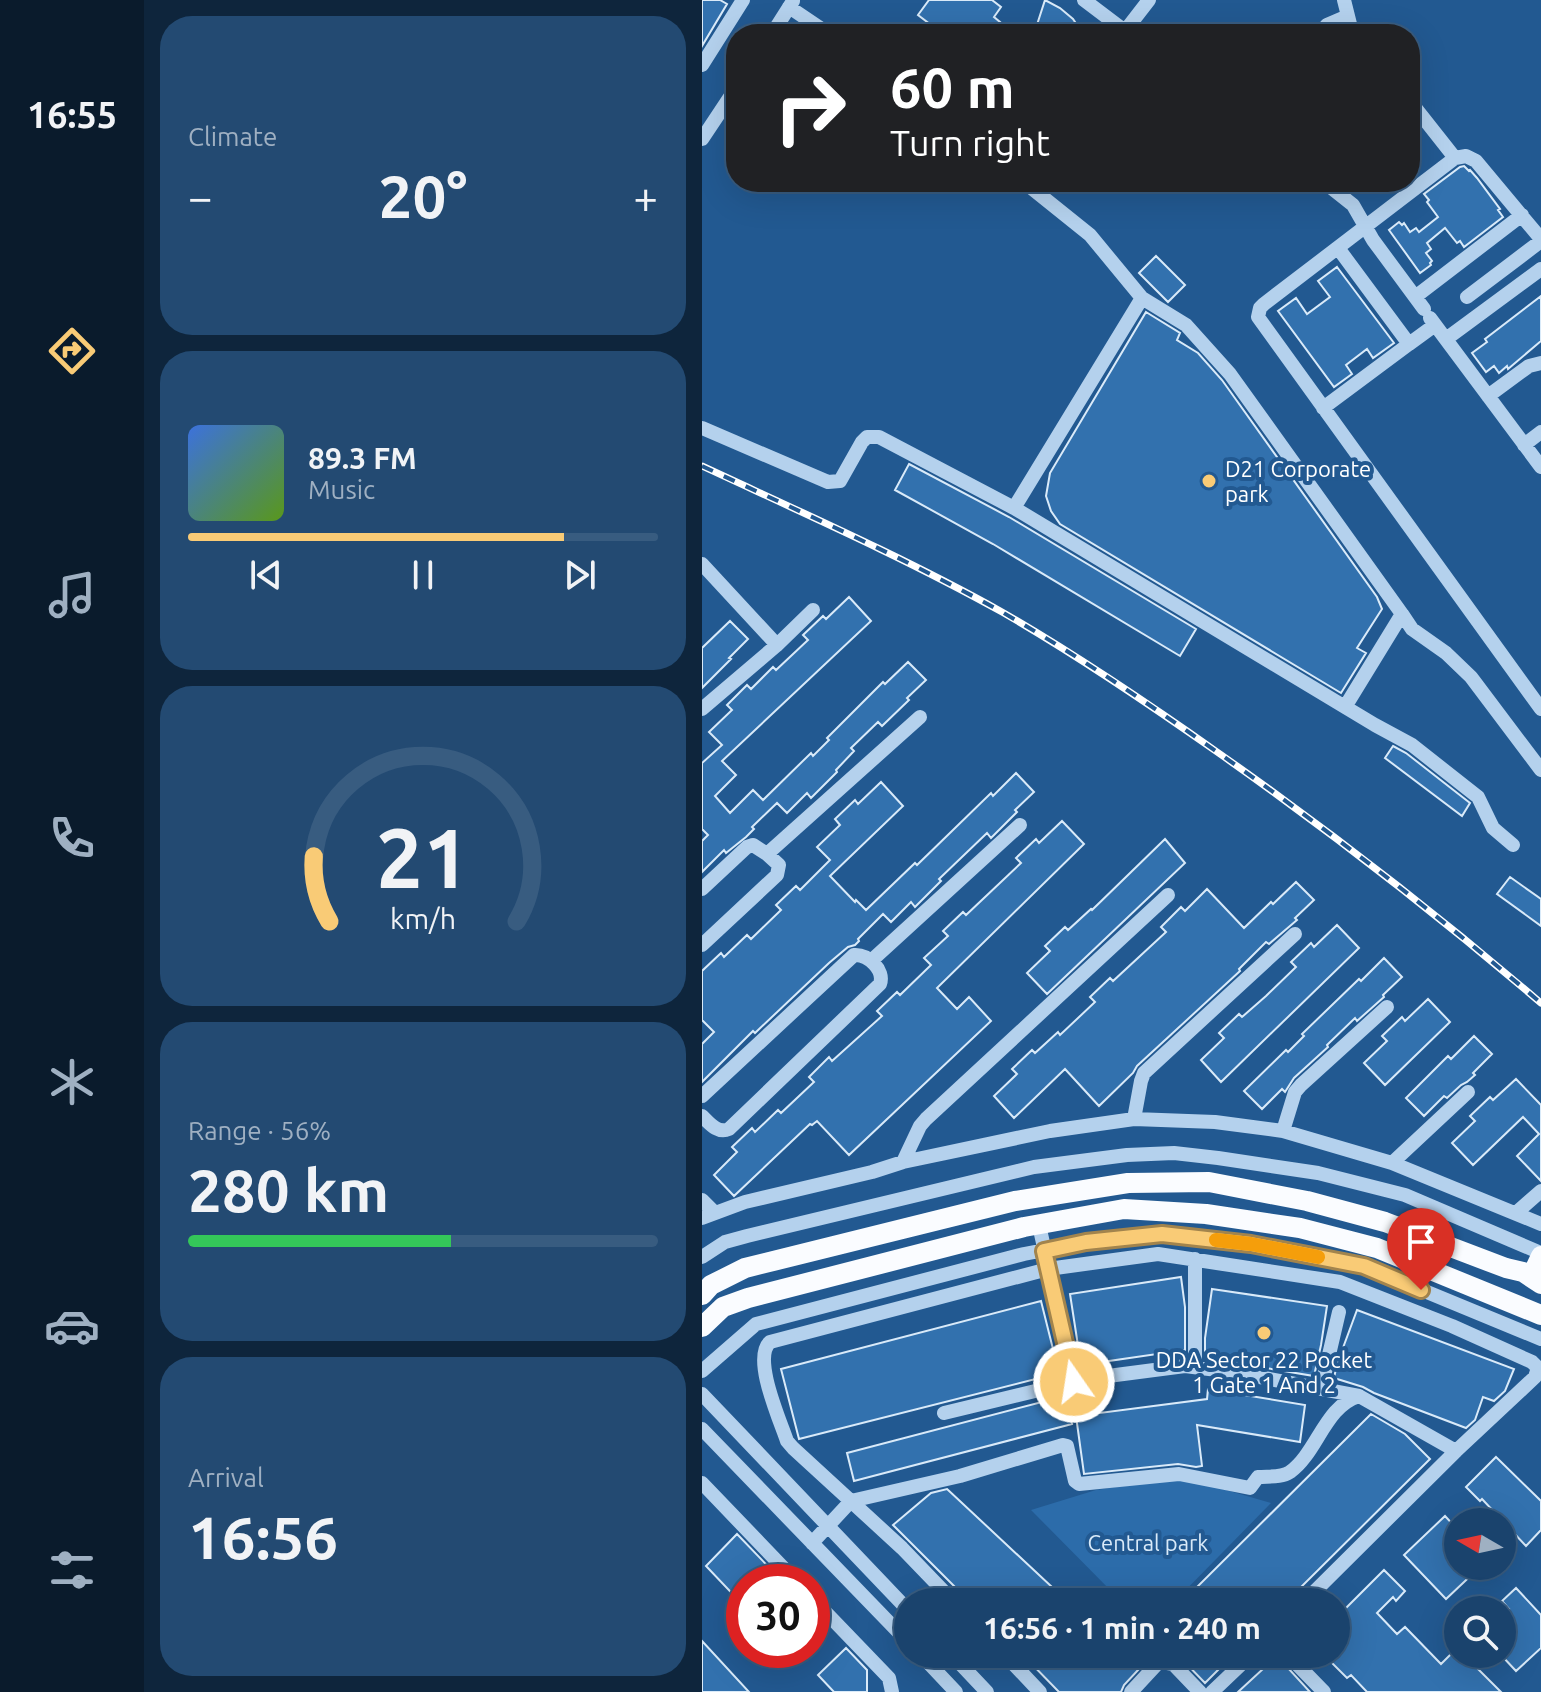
<!DOCTYPE html>
<meta charset="utf-8">
<style>
:root{--surface:#1a436d;--page:#234a72;--text:#f1f3f6;--muted:#9fb0c2;--line:#385c80;--accent:#f9cb76}
body{margin:0;font-family:Ubuntu,sans-serif;background:var(--page);color:var(--text);height:100vh;display:flex;flex-direction:column;font-size:30px;white-space:nowrap}
*{box-sizing:border-box;margin:0}
p{font-size:26px;color:var(--muted)}
.icon{flex:none;width:44px;height:44px;fill:none;stroke:currentColor;stroke-width:2;stroke-linecap:round;stroke-linejoin:round}
.map{position:relative;flex:1;overflow:hidden}
.drawer{display:flex;flex-direction:column;gap:16px;padding:16px;background:#0e253c;width:558px}
.drawer>*{flex:none}
.top-card{position:absolute;left:24px;top:24px;width:694px;height:168px;border-radius:32px;box-shadow:0 8px 32px #0002,0 0 0 2px var(--line);background:#202124;color:#fff;overflow:hidden}
.needle{width:52px;rotate:279deg}
.controls{position:absolute;left:742px;top:1508px;display:grid;gap:16px}
.controls a{display:grid;place-items:center;width:72px;height:72px;border-radius:50%;background:var(--surface);box-shadow:0 8px 32px #0002,0 0 0 2px var(--line);font-size:40px}
.speed{position:absolute;left:24px;top:1564px;display:flex;gap:16px;font-size:40px;font-weight:700;text-align:center}
.speed>*{display:grid;place-content:center;width:104px;height:104px;border-radius:50%;background:var(--surface);box-shadow:0 8px 32px #0002,0 0 0 2px var(--line);line-height:1}
.speed .limit{border:12px solid #d22;background:#fff;color:#111}
.pin{position:absolute;display:grid;place-items:center;width:68px;height:68px;color:#fff;margin:-82px -34px;border-radius:50% 50% 50% 0;rotate:-45deg;box-shadow:0 0 8px #0007}
.pin .icon{rotate:45deg}
.me{position:absolute;width:88px;margin:-44px;rotate:347deg;stroke-linejoin:round;filter:drop-shadow(0 0 6px #0008)}
.turn{display:flex;align-items:center;gap:28px;height:168px;padding:0 32px;font-size:36px}
.turn .icon{width:104px;height:104px;stroke-width:2.5}
.turn b{display:block;font-size:56px;line-height:68px}
.big{font-size:60px;font-weight:700;line-height:1.1}
.drawer .widget{flex:1;display:flex;flex-direction:column;justify-content:center;gap:12px;min-width:0;padding:0 28px;border-radius:32px;background:var(--page)}
.drawer .dial{align-items:center;gap:0}
.dial svg{height:208px;overflow:visible;fill:none;stroke:var(--line);stroke-width:7;stroke-linecap:round;text-anchor:middle}
.dial text{fill:var(--text);stroke:none}
.song{display:flex;align-items:center;gap:24px}
.cover{width:96px;height:96px;border-radius:12px;background:linear-gradient(135deg,hsl(220 70% 55%),hsl(90 70% 35%))}
.played{height:8px;border-radius:4px;background:linear-gradient(90deg,var(--accent) 80%,var(--line) 80%)}
.keys{display:flex;justify-content:space-around;direction:ltr}
.heat{display:flex;justify-content:space-between;align-items:center;font-size:44px;direction:ltr}
.charge{height:12px;border-radius:6px;background:linear-gradient(90deg,#34c759 56%,var(--line) 0)}
.trip{position:absolute;left:192px;top:1588px;width:456px;height:80px;border-radius:40px;background:var(--surface);box-shadow:0 8px 32px #0002,0 0 0 2px var(--line);font-weight:700;line-height:80px;text-align:center}
main{display:flex;flex:1;min-height:0}
.menu{display:flex;flex-direction:column;width:144px;justify-content:space-around;align-items:center;background:#0a1b2c;color:var(--muted)}
.menu .icon{width:56px;height:56px}
.menu .on{color:var(--accent)}
.menu b{font-size:36px;color:var(--text)}
.map>svg:first-child{display:block}
.green{fill:#2c6caa}
.building{fill:#3271ae;stroke:#d9eaf9;stroke-width:2}
.lines{fill:none;stroke-linecap:round;stroke-linejoin:round}
.minor{stroke:#b4d1ed;stroke-width:14}
.major{stroke:#fafcff;stroke-width:20}
.rail-casing{stroke:#fff;stroke-width:7}
.rail{stroke:#225991;stroke-width:4;stroke-dasharray:12;stroke-linecap:butt}
.route-casing{stroke:#a2844d;stroke-width:20}
.route{stroke:#f9cb76;stroke-width:14}
.slow{stroke:#f59e0b;stroke-width:14}
.poi-dot{fill:#f9cb76;stroke:#225991;stroke-width:3}
.labels{text-anchor:middle;dominant-baseline:central;stroke-width:8;stroke-linejoin:round;paint-order:stroke}
.poi-label{font-size:22px;fill:#fff;stroke:#225991;text-anchor:start}
.park-label{font-size:22px;fill:#d9eaf9;stroke:#225991}
</style>
<main>
<nav class="menu">
<b>16:55</b>
<svg class="icon on" aria-label="directions" viewBox="0 0 24 24"><path d="M12 3l9 9-9 9-9-9zM9 14v-3h6M13 9l2 2-2 2"/></svg>
<svg class="icon" aria-label="music" viewBox="0 0 24 24"><path d="M9 18V5l10-2v13"/><circle cx="6" cy="18" r="3"/><circle cx="16" cy="16" r="3"/></svg>
<svg class="icon" aria-label="phone" viewBox="0 0 24 24"><path d="M5 4h4l2 5-3 2q2 4 5 5l2-3 5 2v4C11 20 4 13 5 4z"/></svg>
<svg class="icon" aria-label="climate" viewBox="0 0 24 24"><path d="M12 3v18M4 7l16 10M4 17L20 7"/></svg>
<svg class="icon" aria-label="car" viewBox="0 0 24 24"><path d="M5 17H2v-5l4-1 3-4h7l3 4 3 1v5h-3M9 17h6M6 11h13"/><circle cx="7" cy="17" r="2"/><circle cx="17" cy="17" r="2"/></svg>
<svg class="icon" aria-label="filters" viewBox="0 0 24 24"><path d="M4 7h16M4 17h16"/><circle cx="9" cy="7" r="2"/><circle cx="15" cy="17" r="2"/></svg>
</nav>
<section class="drawer">
<div class="widget"><p>Climate</p>
<div class="heat"><a>−</a><b class="big">20°</b><a>+</a></div>
</div>
<div class="widget">
<div class="song"><i class="cover"></i><div><b>89.3 FM</b><p>Music</p></div></div>
<div class="played"></div>
<div class="keys"><svg class="icon" aria-label="previous" viewBox="0 0 24 24"><path d="M18 5L8 12l10 7zM5 5v14"/></svg><svg class="icon" aria-label="pause" viewBox="0 0 24 24"><path d="M8 5v14M16 5v14"/></svg><svg class="icon" aria-label="next" viewBox="0 0 24 24"><path d="M6 5l10 7-10 7zM19 5v14"/></svg></div>
</div>
<div class="widget dial"><svg viewBox="0 0 100 80">
<path d="M14 69A42 42 0 1 1 86 69"/>
<path d="M14 69A42 42 0 0 1 8 44" stroke="#f9cb76"/>
<text x="50" y="56" font-size="32" font-weight="700">21</text>
<text x="50" y="72" font-size="11">km/h</text>
</svg></div>
<div class="widget"><p>Range · 56%</p><b class="big">280 km</b><div class="charge"></div></div>
<div class="widget"><p>Arrival</p><b class="big">16:56</b></div>
</section>
<div class="map">
<svg width="839" height="1692" viewBox="0 0 839 1692">
<rect width="100%" height="100%" fill="#225991"/>
<path class="green" d="M 479,1477 L 569,1503 L 472,1602 L 420,1602 L 329,1510 L 394,1490 Z"/>
<path class="building" d="M 0,0 L 18,0 L 25,4 L 0,46 Z
M 227,0 L 290,0 L 299,7 L 292,17 L 298,22 L 289,34 L 241,34 L 216,15 Z
M 343,0 L 358,8 L 371,19 L 381,34 L 332,34 Z
M 762,166 L 767,171 L 768,170 L 775,178 L 798,209 L 796,210 L 801,217 L 762,247 L 758,241 L 755,243 L 743,228 L 725,243 L 729,249 L 724,253 L 730,261 L 728,263 L 729,265 L 718,273 L 687,230 L 697,222 L 700,225 L 702,223 L 708,232 L 714,228 L 717,232 L 736,217 L 725,202 L 727,200 L 722,194 L 758,167 Z
M 454,256 L 483,285 L 466,302 L 437,273 Z
M 635,267 L 692,343 L 671,358 L 665,349 L 644,365 L 650,374 L 632,387 L 576,311 L 594,298 L 605,314 L 628,297 L 616,281 Z
M 839,296 L 839,341 L 806,369 L 805,366 L 797,373 L 792,366 L 784,372 L 770,353 L 785,342 L 783,339 Z
M 444,312 L 478,333 L 475,340 L 496,353 L 520,380 L 675,597 L 680,609 L 655,648 L 664,653 L 639,693 L 358,524 L 349,511 L 344,496 L 348,473 Z
M 207,464 L 307,517 L 494,629 L 478,656 L 291,544 L 193,490 Z
M 147,597 L 169,621 L 20,761 L 34,775 L 13,796 L 28,813 L 51,790 L 61,800 L 109,753 L 111,756 L 127,740 L 125,738 L 181,682 L 183,684 L 206,662 L 224,680 L 205,698 L 207,700 L 180,726 L 176,722 L 149,748 L 152,751 L 134,770 L 135,772 L 109,798 L 105,793 L 85,813 L 75,803 L 50,827 L 52,829 L 44,837 L 24,853 L 22,850 L 0,872 L 0,841 L 6,835 L 0,829 L 0,763 L 20,745 L 7,732 L 30,710 L 25,705 L 45,685 L 49,689 L 71,667 L 74,670 L 106,640 L 101,635 L 121,616 L 124,619 Z
M 28,621 L 46,639 L 27,658 L 29,659 L 0,688 L 0,648 Z
M 691,746 L 704,753 L 768,803 L 760,816 L 683,758 Z
M 314,773 L 332,792 L 313,810 L 315,812 L 289,838 L 285,833 L 237,879 L 239,881 L 213,907 L 209,902 L 189,922 L 181,914 L 156,939 L 157,941 L 153,945 L 146,947 L 127,963 L 53,1033 L 51,1031 L 0,1082 L 0,1044 L 12,1032 L 0,1020 L 0,971 L 19,953 L 22,957 L 45,935 L 49,939 L 79,910 L 74,905 L 94,886 L 98,890 L 128,860 L 115,847 L 138,825 L 133,819 L 153,800 L 156,804 L 179,782 L 201,806 L 128,876 L 153,902 L 154,900 L 164,910 L 213,863 L 215,865 L 289,793 L 291,796 Z
M 360,821 L 382,844 L 235,988 L 255,1009 L 267,997 L 289,1021 L 147,1155 L 115,1121 L 110,1125 L 108,1124 L 32,1196 L 12,1175 L 35,1152 L 30,1147 L 50,1128 L 53,1132 L 76,1110 L 79,1113 L 112,1082 L 107,1077 L 127,1057 L 130,1061 L 180,1016 L 175,1011 L 195,992 L 198,995 L 229,965 L 222,958 L 246,936 L 241,931 L 261,912 L 264,915 L 319,863 L 314,858 L 334,839 L 337,843 Z
M 463,839 L 483,863 L 345,994 L 325,973 L 348,951 L 343,946 L 363,927 L 366,930 L 389,909 L 390,910 Z
M 808,877 L 839,899 L 839,926 L 795,894 Z
M 594,882 L 612,900 L 593,918 L 595,920 L 567,944 L 564,942 L 537,969 L 538,971 L 435,1066 L 431,1073 L 397,1106 L 363,1069 L 312,1118 L 292,1096 L 315,1074 L 310,1069 L 330,1050 L 333,1053 L 356,1032 L 358,1035 L 393,1002 L 388,997 L 408,978 L 411,981 L 464,932 L 459,927 L 479,907 L 483,911 L 505,889 L 542,928 L 569,902 L 571,904 Z
M 635,925 L 657,948 L 519,1082 L 499,1060 L 522,1038 L 517,1033 L 537,1014 L 540,1017 L 564,996 L 594,967 L 589,962 L 609,943 L 612,947 Z
M 682,958 L 700,977 L 681,995 L 682,997 L 655,1021 L 653,1018 L 625,1045 L 626,1047 L 592,1078 L 583,1092 L 580,1089 L 560,1109 L 542,1091 L 584,1050 L 586,1052 L 602,1036 L 600,1034 L 657,979 L 659,981 Z
M 726,999 L 748,1022 L 683,1085 L 662,1063 L 685,1041 L 680,1036 L 700,1017 L 703,1021 Z
M 772,1036 L 790,1054 L 771,1073 L 773,1075 L 765,1082 L 759,1085 L 745,1098 L 742,1096 L 722,1116 L 704,1098 L 746,1056 L 749,1059 Z
M 814,1079 L 839,1105 L 839,1181 L 815,1156 L 837,1134 L 821,1117 L 771,1165 L 750,1143 L 773,1121 L 768,1116 L 788,1097 L 791,1100 Z
M 479,1277 L 483,1307 L 483,1350 L 379,1365 L 368,1294 Z
M 510,1289 L 625,1306 L 619,1345 L 612,1376 L 503,1358 L 503,1338 Z
M 339,1301 L 357,1373 L 97,1439 L 79,1369 Z
M 655,1310 L 812,1369 L 803,1391 L 792,1401 L 781,1397 L 773,1420 L 764,1428 L 672,1393 L 661,1387 L 632,1378 L 635,1364 Z
M 506,1389 L 603,1405 L 598,1442 L 495,1425 L 500,1466 L 494,1467 L 476,1464 L 382,1474 L 374,1416 L 505,1399 Z
M 363,1396 L 370,1424 L 152,1481 L 145,1453 Z
M 669,1414 L 703,1434 L 728,1459 L 584,1602 L 480,1602 Z
M 794,1457 L 839,1501 L 839,1530 L 824,1546 L 780,1499 L 778,1501 L 764,1487 Z
M 245,1489 L 366,1602 L 268,1602 L 191,1525 L 229,1493 Z
M 743,1516 L 756,1530 L 756,1566 L 779,1566 L 744,1599 L 702,1555 Z
M 35,1534 L 81,1582 L 42,1582 L 42,1606 L 4,1566 Z
M 682,1570 L 703,1591 L 694,1601 L 691,1597 L 675,1613 L 695,1634 L 703,1627 L 739,1664 L 755,1648 L 756,1654 L 761,1654 L 799,1692 L 665,1692 L 649,1675 L 645,1678 L 621,1654 L 634,1654 L 634,1618 Z
M 814,1588 L 839,1615 L 839,1648 L 814,1671 L 800,1656 L 800,1616 L 807,1609 L 800,1601 Z
M 0,1641 L 47,1692 L 0,1692 Z
M 144,1648 L 165,1670 L 165,1692 L 132,1692 L 116,1675 Z
M 320,1654 L 421,1654 L 437,1669 L 422,1685 L 419,1692 L 357,1692 Z
M 472,1654 L 532,1654 L 503,1683 L 478,1657 Z
M 575,1656 L 608,1692 L 536,1692 Z"/>
<g class="lines">
<path class="minor" d="M 382,0 L 427,34
M 642,0 L 648,24 L 655,34
M 87,7 L 127,34
M 423,31 L 447,0
M 70,34 L 91,1
M 617,34 L 625,25 L 646,16
M 0,65 L 41,0
M 708,101 L 753,158 L 764,156 L 774,161 L 839,239
M 0,139 L 34,88
M 753,158 L 562,304 L 558,308 L 556,317 L 839,709
M 322,182 L 388,235 L 440,298 L 484,325 L 528,374 L 700,614
M 622,182 L 651,205 L 671,240 L 722,309
M 713,297 L 820,215
M 765,297 L 839,241
M 440,298 L 312,508 L 673,725 L 710,745 L 776,797 L 791,828 L 811,845
M 728,318 L 839,467
M 744,339 L 839,269
M 707,344 L 733,325
M 786,396 L 827,366 L 839,363
M 621,408 L 707,344 L 636,248
M 0,428 L 126,482 L 138,481 L 160,442 L 165,437 L 177,437 L 312,508
M 822,445 L 839,432
M 0,564 L 75,645
M 643,707 L 700,614 L 710,629 L 744,653 L 769,677 L 839,770
M 0,709 L 75,645 L 111,610
M 65,854 L 218,717
M 0,889 L 45,847 L 51,845 L 65,854 L 77,865 L 75,875 L 0,945
M 169,961 L 318,825
M 0,1096 L 152,955 C 166,954 183,970 178,984 L 27,1129 C 16,1134 8,1124 0,1116
M 432,1119 L 439,1081 L 442,1073 L 593,934
M 581,1131 L 593,1092 L 599,1085 L 685,1007
M 201,1162 L 218,1126 L 224,1119 L 466,895
M 690,1163 L 766,1092
M 0,1200 L 12,1212
M 815,1212 L 839,1191
M 0,1218 L 43,1202 L 170,1172 L 201,1162 L 348,1131 L 432,1119 L 513,1122 L 581,1131 L 690,1163 L 839,1224
M 337,1225 L 372,1382
M 0,1257 L 23,1242 L 45,1236 L 332,1167 L 425,1155 L 472,1153 L 516,1158 L 616,1173 L 703,1195 L 839,1253
M 493,1367 L 493,1259
M 0,1371 L 54,1324 L 322,1254 L 384,1242 L 460,1234 L 549,1244 L 662,1266 L 839,1339
M 619,1389 L 637,1312
M 0,1394 L 206,1610
M 242,1413 L 383,1379 L 483,1366 L 531,1372 L 657,1396
M 0,1429 L 206,1642
M 0,1483 L 95,1582
M 110,1543 L 149,1501 L 258,1476 L 361,1445 L 365,1446 L 373,1481 L 377,1484 L 477,1474 L 548,1488 L 556,1477 C 566,1476 579,1478 588,1472 C 615,1453 623,1406 657,1396 L 754,1451
M 110,1598 L 187,1678 L 190,1692
M 252,1602 L 200,1548 L 91,1448 L 85,1441 C 78,1420 50,1358 68,1342 L 346,1269 L 456,1254 L 638,1282 L 750,1326 L 830,1362 L 836,1368 L 833,1377 L 754,1451 L 602,1602
M 218,1654 L 254,1692
M 249,1654 L 285,1692
M 302,1654 L 338,1692
M 585,1654 L 622,1692
M 429,1692 L 455,1664 L 460,1662 L 471,1664 L 498,1692
M 510,1692 L 550,1654"/>
<path class="major" d="M 829,1277 L 839,1256
M 0,1295 L 9,1285 L 43,1268 L 313,1201 L 426,1183 L 507,1182 L 605,1201 L 683,1222 L 804,1268 L 821,1272 L 839,1284
M 0,1327 L 21,1307 L 46,1298 L 322,1227 L 422,1209 L 504,1214 L 598,1228 L 675,1248 L 839,1315"/>
<g class="rail-casing">
<path id="rail" d="M 0,466 C 101,513 203,558 300,612 C 375,655 447,704 518,754 C 629,832 736,915 839,1003"/>
</g>
<use href="#rail" class="rail"/>
</g>
<g class="lines">
<g class="route-casing">
<path id="route" d="M 372,1382 L 342,1251 L 384,1242 L 460,1234 L 549,1244 L 662,1266 L 719,1290"/>
</g>
<use href="#route" class="route"/>
<path class="slow" d="M 514,1240 L 549,1244 L 616,1257"/>
</g>
<g class="poi-dot">
<circle cx="507" cy="481" r="8"/>
<circle cx="562" cy="1333" r="8"/>
</g>
<g class="labels">
<g class="poi-label">
<text x="523" y="468">D21 Corporate<tspan x="523" dy="25">park</tspan></text>
<text x="562" y="1359" text-anchor="middle">DDA Sector 22 Pocket<tspan x="562" dy="25">1 Gate 1 And 2</tspan></text>
</g>
<g class="park-label">
<text x="446" y="1542">Central park</text>
</g>
</g>
</svg>
<div class="controls">
<a><svg class="needle" viewBox="-14 -14 28 28"><path d="M0-13l5 13h-10z" fill="#e53935"/><path d="M0 13l5-13h-10z" fill="#9fb0c2"/></svg></a>
<a><svg class="icon" aria-label="search" viewBox="0 0 24 24"><circle cx="10" cy="10" r="6"/><path d="M15 15l6 6"/></svg></a>
</div>
<div class="speed"><div class="limit">30</div></div>
<div class="pin" style="left:719px;top:1290px;background:#d93025"><svg class="icon" aria-label="arrive" viewBox="0 0 24 24"><path d="M6 21V4h12l-3 4 3 4H6"/></svg></div>
<svg class="me" style="left:372px;top:1382px" viewBox="-20 -20 40 40"><circle r="17" fill="#f9cb76" stroke="#fff" stroke-width="3"/><path d="M0-11L8 9 0 5-8 9z" fill="#fff"/></svg>
<div class="trip">16:56 · 1 min · 240 m</div>
<div class="top-card">
<div class="turn"><svg class="icon" aria-label="right" viewBox="0 0 24 24"><path d="M7 20v-9h11M14 6l5 5-5 5"/></svg><div><b>60 m</b>Turn right</div></div>
</div>
</div>
</main>
